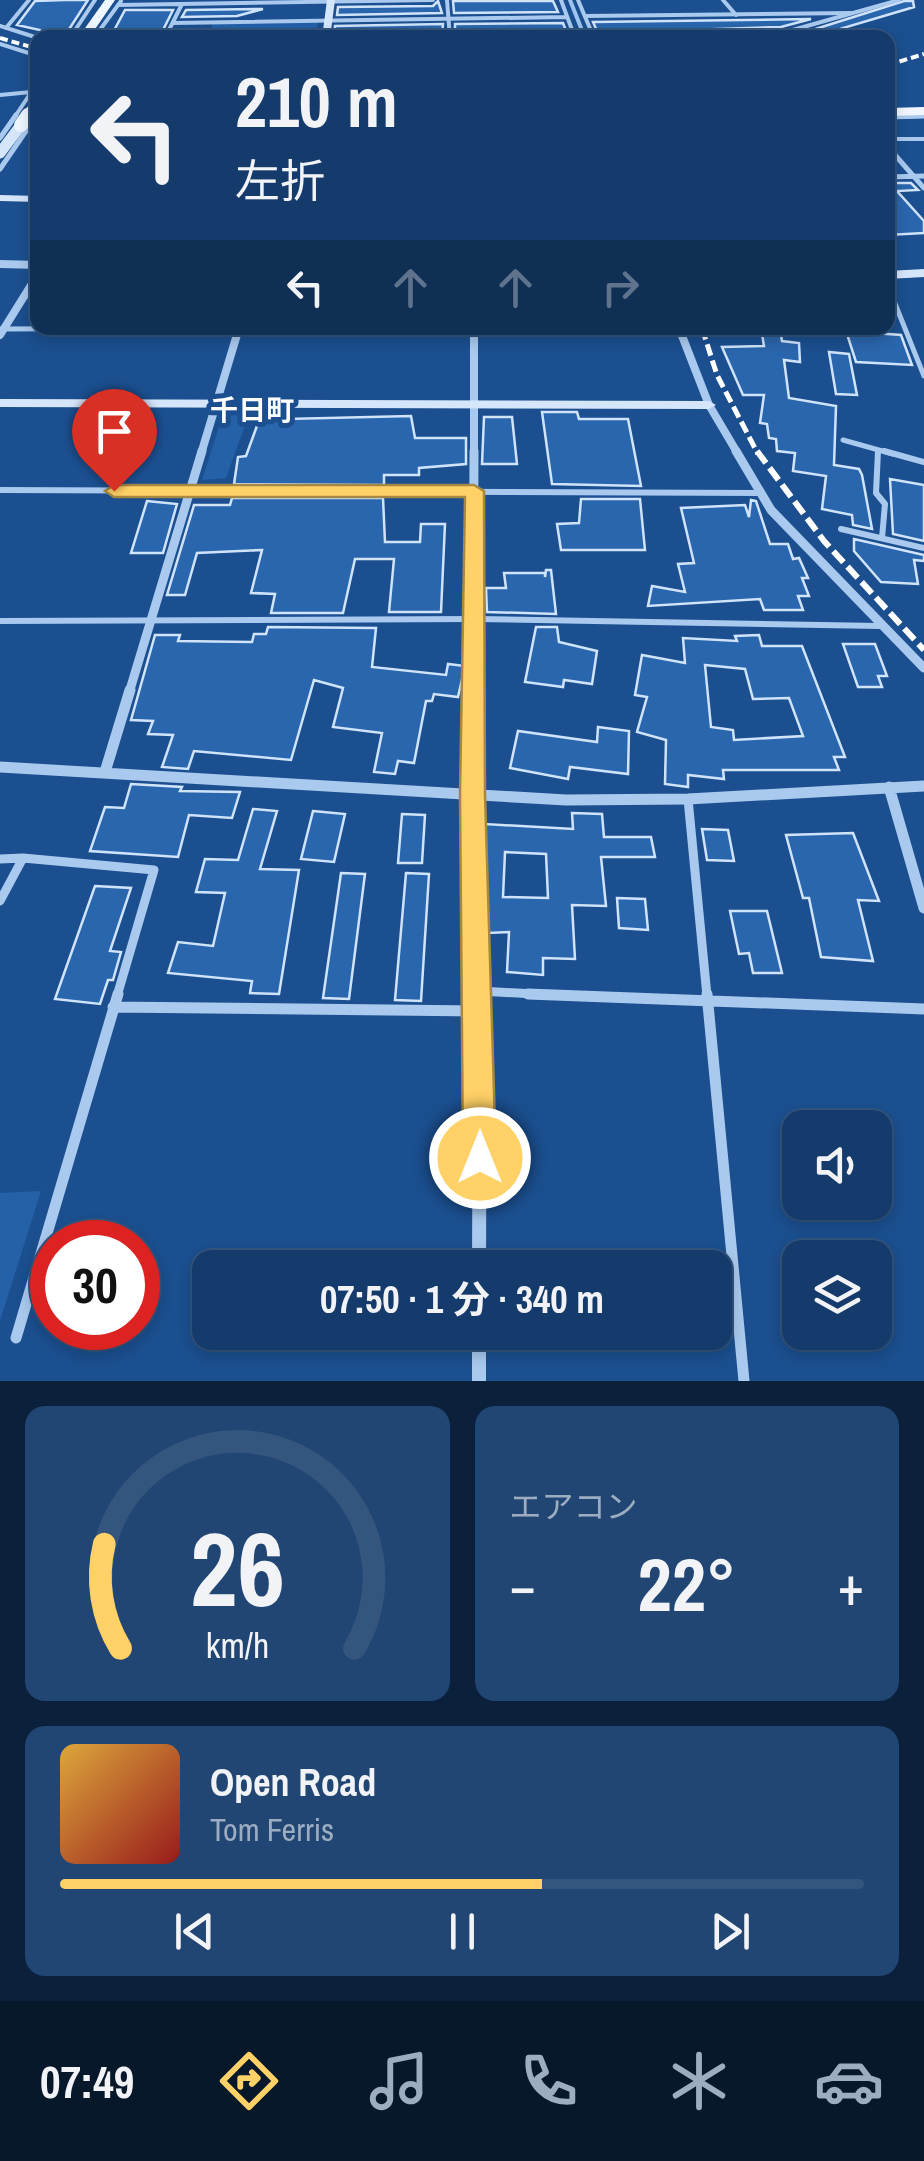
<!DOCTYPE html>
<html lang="ja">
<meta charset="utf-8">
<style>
:root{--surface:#143b6b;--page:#214673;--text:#f1f3f6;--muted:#9dadc1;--line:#33557e;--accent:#ffd166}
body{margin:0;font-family:"Archivo Narrow","Noto Sans JP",sans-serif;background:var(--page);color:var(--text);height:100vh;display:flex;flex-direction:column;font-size:38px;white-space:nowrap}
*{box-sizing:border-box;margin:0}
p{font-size:32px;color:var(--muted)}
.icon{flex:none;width:55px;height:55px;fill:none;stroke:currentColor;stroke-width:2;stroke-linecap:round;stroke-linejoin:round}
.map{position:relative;height:1381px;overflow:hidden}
.sheet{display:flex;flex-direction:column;gap:25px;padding:25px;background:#0b203b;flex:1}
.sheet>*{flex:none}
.guide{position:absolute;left:30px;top:30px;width:865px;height:305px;border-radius:20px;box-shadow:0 5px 15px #0003,0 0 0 2px var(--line);background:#143b6b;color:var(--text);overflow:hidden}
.fabs{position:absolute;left:782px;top:1110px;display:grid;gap:20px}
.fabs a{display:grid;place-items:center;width:110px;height:110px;border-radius:20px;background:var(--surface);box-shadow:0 5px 15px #0003,0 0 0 2px var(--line);font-size:50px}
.speed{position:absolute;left:30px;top:1220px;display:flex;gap:20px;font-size:50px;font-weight:700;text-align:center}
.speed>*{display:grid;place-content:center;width:130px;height:130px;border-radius:50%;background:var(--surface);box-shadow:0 5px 15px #0003,0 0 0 2px var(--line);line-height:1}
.speed .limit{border:15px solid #d22;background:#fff;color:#111}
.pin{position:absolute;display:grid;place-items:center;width:85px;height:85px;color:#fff;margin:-102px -42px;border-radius:50% 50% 50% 0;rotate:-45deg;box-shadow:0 0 10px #0007}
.pin .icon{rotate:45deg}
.me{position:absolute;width:110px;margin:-55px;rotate:0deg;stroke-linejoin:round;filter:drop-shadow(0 0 8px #0008)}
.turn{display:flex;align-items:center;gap:35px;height:210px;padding:0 40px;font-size:45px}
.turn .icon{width:130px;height:130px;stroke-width:2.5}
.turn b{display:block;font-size:70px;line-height:85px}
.lanes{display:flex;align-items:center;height:95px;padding:0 40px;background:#0003;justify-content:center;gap:50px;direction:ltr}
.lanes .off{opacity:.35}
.big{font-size:75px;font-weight:700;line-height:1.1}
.sheet .card{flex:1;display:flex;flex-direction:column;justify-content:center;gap:15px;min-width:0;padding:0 35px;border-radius:20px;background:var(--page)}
.sheet .dial{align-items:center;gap:0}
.dial svg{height:260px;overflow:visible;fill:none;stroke:var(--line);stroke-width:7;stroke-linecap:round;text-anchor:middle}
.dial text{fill:var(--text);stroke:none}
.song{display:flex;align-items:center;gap:30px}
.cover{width:120px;height:120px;border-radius:15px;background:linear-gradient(135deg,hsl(40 70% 55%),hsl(0 70% 35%))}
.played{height:10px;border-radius:5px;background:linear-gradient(90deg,var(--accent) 60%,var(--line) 60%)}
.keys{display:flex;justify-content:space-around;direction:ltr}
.heat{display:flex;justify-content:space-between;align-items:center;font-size:55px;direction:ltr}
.sheet .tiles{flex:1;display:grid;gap:25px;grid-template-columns:1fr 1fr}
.card:last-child{grid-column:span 2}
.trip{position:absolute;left:192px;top:1250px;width:540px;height:100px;border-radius:20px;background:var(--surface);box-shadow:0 5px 15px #0003,0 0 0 2px var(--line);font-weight:700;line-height:100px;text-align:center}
.menu{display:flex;height:160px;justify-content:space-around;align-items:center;background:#08182b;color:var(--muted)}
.menu .icon{width:70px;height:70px}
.menu .on{color:var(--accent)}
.menu b{font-size:45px;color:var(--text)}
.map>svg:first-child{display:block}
.green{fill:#2461a8}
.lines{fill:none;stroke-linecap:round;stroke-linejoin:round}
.stream{stroke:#9cc4f0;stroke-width:4}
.building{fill:#2a66ad;stroke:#cfe3fa;stroke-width:2.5;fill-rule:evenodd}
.lane-far4{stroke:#a9c9ee;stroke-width:4}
.lane-far3{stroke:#a9c9ee;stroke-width:5}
.lane-far2{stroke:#a9c9ee;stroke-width:6}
.lane-far1{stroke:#a9c9ee;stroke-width:9}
.lane{stroke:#a9c9ee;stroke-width:11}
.street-far5{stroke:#a9c9ee;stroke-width:4}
.street-far4{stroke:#a9c9ee;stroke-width:5}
.street-far3{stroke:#a9c9ee;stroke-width:8}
.street-far2{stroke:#a9c9ee;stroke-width:9}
.street-far1{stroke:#a9c9ee;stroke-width:11}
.street{stroke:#a9c9ee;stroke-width:14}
.secondary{fill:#d6e6fa;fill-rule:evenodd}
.primary{fill:#f0f6ff;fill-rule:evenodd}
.rail-far2{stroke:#fff;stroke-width:4;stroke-dasharray:8 4;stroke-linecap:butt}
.rail-far1{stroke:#fff;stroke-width:5;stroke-dasharray:12 5;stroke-linecap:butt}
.rail{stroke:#fff;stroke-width:6;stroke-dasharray:15 6;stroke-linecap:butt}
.secondary-bridge{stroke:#d6e6fa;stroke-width:11}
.primary-bridge-far1{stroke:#f0f6ff;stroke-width:11}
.primary-bridge{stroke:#f0f6ff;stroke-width:14}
.route{fill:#ffd166;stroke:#a68842;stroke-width:2.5}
.labels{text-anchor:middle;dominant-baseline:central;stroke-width:10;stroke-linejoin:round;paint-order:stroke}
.far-neighbourhood-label{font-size:28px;font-weight:bold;fill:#fff;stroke:#1b4f8f}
</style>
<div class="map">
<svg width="924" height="1381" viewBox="0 0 924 1381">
<rect width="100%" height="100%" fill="#1b4f8f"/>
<path class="green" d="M 318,23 L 316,37 L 207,38 L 213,24 Z
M 224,411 L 250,412 L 226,478 L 202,480 Z
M 41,1191 L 0,1321 L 0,1193 Z"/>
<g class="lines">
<path class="stream" d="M 570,0 L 585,38"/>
</g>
<path class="building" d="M 65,0 L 88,0 L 66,34 L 43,36 L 40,30 L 17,25 L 35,1 Z
M 438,1 L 442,13 L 337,15 L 338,7 L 433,6 Z
M 453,1 L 553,1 L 558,12 L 454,13 Z
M 904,1 L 913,1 L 914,7 L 843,28 L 861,38 L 787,38 Z
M 263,9 L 237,16 L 182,17 L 186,10 Z
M 125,10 L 173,10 L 159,38 L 110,38 Z
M 811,19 L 781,27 L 626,32 L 620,38 L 600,38 L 593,22 Z
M 563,23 L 569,38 L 455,36 L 455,24 Z
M 443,24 L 442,36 L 334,38 L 335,26 Z
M 888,183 L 911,183 L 918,190 L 897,191 L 924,221 L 924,233 L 888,235 Z
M 761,328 L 780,328 L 782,341 L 799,343 L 800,362 L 784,360 L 789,398 L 836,406 L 834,465 L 859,469 L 862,475 L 872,529 L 853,525 L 852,515 L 822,509 L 826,476 L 793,471 L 795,453 L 777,451 L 776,439 L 769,438 L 767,424 L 760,423 L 764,395 L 743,395 L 722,347 L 764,346 Z
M 846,331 L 901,335 L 912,365 L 856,362 Z
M 829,352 L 849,354 L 857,395 L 836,394 Z
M 262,412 L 277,412 L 277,416 L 287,415 L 286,419 L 411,416 L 415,438 L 466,438 L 466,464 L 419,468 L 419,475 L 384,475 L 384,485 L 234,484 L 238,457 L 246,456 Z
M 542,412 L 577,412 L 579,419 L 628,419 L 641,486 L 552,484 Z
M 484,417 L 512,417 L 517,464 L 482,464 Z
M 890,479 L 924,485 L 924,541 L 893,534 Z
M 232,498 L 383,498 L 385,542 L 420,542 L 421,524 L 445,524 L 441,612 L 389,612 L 394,559 L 355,559 L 343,613 L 271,613 L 275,594 L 251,593 L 262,550 L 197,553 L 185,595 L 167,595 L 194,505 L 230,505 Z
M 581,499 L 640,499 L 645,550 L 561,550 L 557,524 L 579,523 Z
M 751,500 L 756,501 L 770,544 L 788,544 L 793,559 L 799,558 L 808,578 L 802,578 L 809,596 L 798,596 L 803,610 L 764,610 L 760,599 L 648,606 L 652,586 L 685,592 L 678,564 L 694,563 L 681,508 L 745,505 L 749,517 Z
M 147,501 L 177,504 L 163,553 L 131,553 Z
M 854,539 L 924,555 L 924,561 L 914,560 L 918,584 L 881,582 L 854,551 Z
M 546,570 L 551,570 L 556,614 L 487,612 L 486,588 L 506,588 L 504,573 L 545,573 L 545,577 Z
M 268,627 L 376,628 L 372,667 L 446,675 L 448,664 L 465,666 L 458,697 L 434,694 L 432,701 L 426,701 L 414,763 L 398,761 L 395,774 L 374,772 L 382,733 L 333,727 L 343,688 L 314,680 L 291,760 L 194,751 L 188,769 L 162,767 L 173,735 L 148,734 L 153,721 L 131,720 L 155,635 L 180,635 L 178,641 L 252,642 L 254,634 L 266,634 Z
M 536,627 L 557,627 L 559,642 L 597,651 L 592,684 L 564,680 L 563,687 L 525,682 Z
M 759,635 L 762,646 L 802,646 L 845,757 L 834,757 L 839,770 L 723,770 L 724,779 L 688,775 L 688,787 L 665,784 L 666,740 L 637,732 L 647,697 L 635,695 L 642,655 L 685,663 L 683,638 L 737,641 L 735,636 ZM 705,665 L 745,669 L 753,699 L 789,698 L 803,736 L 734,740 L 733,730 L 711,727 Z
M 843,644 L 875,644 L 887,676 L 878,676 L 882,687 L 858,687 Z
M 598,727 L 629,731 L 628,774 L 570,767 L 568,779 L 510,768 L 518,731 L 597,742 Z
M 131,784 L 182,787 L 180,791 L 240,792 L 232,818 L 189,815 L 178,857 L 90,851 L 105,807 L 124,808 Z
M 253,809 L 277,811 L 260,869 L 299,870 L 279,994 L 250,993 L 252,981 L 168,973 L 178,942 L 213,946 L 225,893 L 196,892 L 205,859 L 238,860 Z
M 313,811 L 345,814 L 334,862 L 301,859 Z
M 572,813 L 602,814 L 604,837 L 651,837 L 655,857 L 601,857 L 606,906 L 572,905 L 575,959 L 543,958 L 543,975 L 507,972 L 509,932 L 488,933 L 485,824 L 573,829 ZM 505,852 L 546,854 L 548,898 L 503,897 Z
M 402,814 L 425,815 L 422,863 L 398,863 Z
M 702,829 L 728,830 L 734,861 L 707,860 Z
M 853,833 L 879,901 L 858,900 L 873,961 L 821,957 L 809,898 L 803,898 L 786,835 Z
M 341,873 L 365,874 L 349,999 L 323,998 Z
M 406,873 L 429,874 L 421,1001 L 395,1000 Z
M 95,886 L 131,888 L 110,951 L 121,952 L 113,980 L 108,980 L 100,1004 L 55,999 Z
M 617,898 L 645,899 L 648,930 L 619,928 Z
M 730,911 L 767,911 L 782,973 L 753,973 L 749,953 L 739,954 Z"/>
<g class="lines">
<path class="lane-far4" d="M 447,0 L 450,38
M 585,16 L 851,13
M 888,139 L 924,139"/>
<path class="lane-far3" d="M 888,286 L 924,376
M 0,329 L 284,328
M 843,440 L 893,454"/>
<path class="lane-far2" d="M 878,451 L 876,493 L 885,504 L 882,538
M 884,451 L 924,462
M 0,490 L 761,493
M 841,529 L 924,548
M 0,621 L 476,619 L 880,626"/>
<path class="lane-far1" d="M 688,799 L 707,996
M 23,858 L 154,870 L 117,996
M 0,859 L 23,858 L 0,901
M 480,991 L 571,996"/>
<path class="lane" d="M 528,994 L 924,1009
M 707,994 L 744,1381
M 113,1007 L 479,1011
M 16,1338 L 118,994"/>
<path class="street-far5" d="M 561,0 L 575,38
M 578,0 L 594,38
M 723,0 L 736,15
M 118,5 L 433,0
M 173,23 L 567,17
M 0,26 L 38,38
M 6,28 L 29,0
M 70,38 L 95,0
M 94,38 L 121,1
M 165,38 L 182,4
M 626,38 L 782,33 L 899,0
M 0,44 L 38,56
M 0,95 L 31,92
M 888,117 L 924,116
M 14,118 L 38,82
M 35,118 L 38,113"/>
<path class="street-far4" d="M 888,117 L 924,116
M 0,138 L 16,115
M 888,147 L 924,188
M 0,169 L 37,115
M 888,177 L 924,176
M 0,264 L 38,265"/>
<path class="street-far3" d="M 0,264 L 38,265
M 679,328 L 709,405 L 738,454
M 0,335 L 38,274
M 201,454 L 239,328
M 474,454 L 474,328"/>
<path class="street-far2" d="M 736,451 L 771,510 L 924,668
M 129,693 L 202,451
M 473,693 L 474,451"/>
<path class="street-far1" d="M 473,690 L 480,996
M 0,767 L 566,800 L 688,799 L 924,786
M 105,772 L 130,690
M 889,787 L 924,908"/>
<path class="street" d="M 479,1268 L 480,994
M 479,1332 L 479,1381"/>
<path class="secondary" d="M 327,0 L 335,0 L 330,38 L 322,38 Z
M 0,195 L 38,196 L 38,202 L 0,201 Z
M 924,269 L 924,277 L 888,279 L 888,271 Z
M 0,399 L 709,401 L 716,405 L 709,409 L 0,407 Z"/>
<path class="primary" d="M 105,0 L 115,0 L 89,38 L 78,38 Z
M 924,107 L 924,115 L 888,116 L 888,108 Z"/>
<path class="rail-far2" d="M 0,38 L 38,49
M 888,65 L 924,54"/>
<path class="rail-far1" d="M 702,328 L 717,375 L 758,454"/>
<path class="rail" d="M 757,451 L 824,541 L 924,650"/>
<path class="secondary-bridge" d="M 0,153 L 21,125"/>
<path class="primary-bridge-far1" d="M 26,118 L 38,102"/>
<path class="primary-bridge" d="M 21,125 L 28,115"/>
</g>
<path class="route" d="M 474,485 L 484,491 L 485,794 L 496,1158 L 491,1169 L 480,1174 L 468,1169 L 463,1158 L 460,794 L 465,497 L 114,497 L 105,491 L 114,485 Z"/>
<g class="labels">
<g class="far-neighbourhood-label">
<text x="252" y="410">千日町</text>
</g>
</g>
</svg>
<div class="fabs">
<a><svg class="icon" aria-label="sound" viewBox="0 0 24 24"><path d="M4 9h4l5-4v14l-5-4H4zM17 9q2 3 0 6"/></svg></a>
<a><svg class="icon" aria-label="layers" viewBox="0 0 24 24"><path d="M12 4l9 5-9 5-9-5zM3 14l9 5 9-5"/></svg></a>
</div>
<div class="speed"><div class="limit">30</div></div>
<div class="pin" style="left:114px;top:491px;background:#d93025"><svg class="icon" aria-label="arrive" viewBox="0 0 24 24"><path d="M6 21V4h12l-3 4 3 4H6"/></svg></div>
<svg class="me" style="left:480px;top:1158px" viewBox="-20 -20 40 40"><circle r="17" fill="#ffd166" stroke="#fff" stroke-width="3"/><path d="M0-11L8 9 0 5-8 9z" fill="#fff"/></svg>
<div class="trip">07:50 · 1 分 · 340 m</div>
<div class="guide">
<div class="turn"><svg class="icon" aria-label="left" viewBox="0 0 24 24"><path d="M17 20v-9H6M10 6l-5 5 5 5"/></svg><div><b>210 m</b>左折</div></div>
<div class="lanes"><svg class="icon" aria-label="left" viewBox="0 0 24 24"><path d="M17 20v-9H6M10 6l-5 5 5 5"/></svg><svg class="icon off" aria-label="ahead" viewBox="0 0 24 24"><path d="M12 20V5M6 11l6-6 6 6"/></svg><svg class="icon off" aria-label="ahead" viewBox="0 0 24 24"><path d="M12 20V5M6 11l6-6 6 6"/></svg><svg class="icon off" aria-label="right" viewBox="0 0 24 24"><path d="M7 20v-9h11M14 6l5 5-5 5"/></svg></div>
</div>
</div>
<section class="sheet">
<div class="tiles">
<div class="card dial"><svg viewBox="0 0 100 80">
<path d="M14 69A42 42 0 1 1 86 69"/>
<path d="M14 69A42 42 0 0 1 9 37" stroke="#ffd166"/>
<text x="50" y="56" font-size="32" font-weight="700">26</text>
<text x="50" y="72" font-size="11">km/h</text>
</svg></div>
<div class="card"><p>エアコン</p>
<div class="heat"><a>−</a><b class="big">22°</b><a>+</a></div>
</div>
<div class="card">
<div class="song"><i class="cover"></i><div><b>Open Road</b><p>Tom Ferris</p></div></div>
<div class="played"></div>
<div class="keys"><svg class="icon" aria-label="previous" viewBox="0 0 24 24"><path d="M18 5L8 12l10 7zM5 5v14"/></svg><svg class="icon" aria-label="pause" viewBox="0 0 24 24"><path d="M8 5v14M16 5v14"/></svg><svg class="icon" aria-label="next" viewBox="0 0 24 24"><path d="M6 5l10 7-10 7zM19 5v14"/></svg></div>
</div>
</div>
</section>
<nav class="menu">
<b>07:49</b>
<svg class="icon on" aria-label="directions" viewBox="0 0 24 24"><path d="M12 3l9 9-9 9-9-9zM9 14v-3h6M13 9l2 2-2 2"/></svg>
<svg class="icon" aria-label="music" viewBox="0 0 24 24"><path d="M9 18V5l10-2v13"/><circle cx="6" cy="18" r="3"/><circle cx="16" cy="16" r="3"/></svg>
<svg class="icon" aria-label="phone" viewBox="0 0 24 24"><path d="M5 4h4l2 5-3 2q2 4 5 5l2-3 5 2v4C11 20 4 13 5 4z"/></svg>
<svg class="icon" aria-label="climate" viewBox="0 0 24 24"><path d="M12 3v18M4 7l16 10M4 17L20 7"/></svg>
<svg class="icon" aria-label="car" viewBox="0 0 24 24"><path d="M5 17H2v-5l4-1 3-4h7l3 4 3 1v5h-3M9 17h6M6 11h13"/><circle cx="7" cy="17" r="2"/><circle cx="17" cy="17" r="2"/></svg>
</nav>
